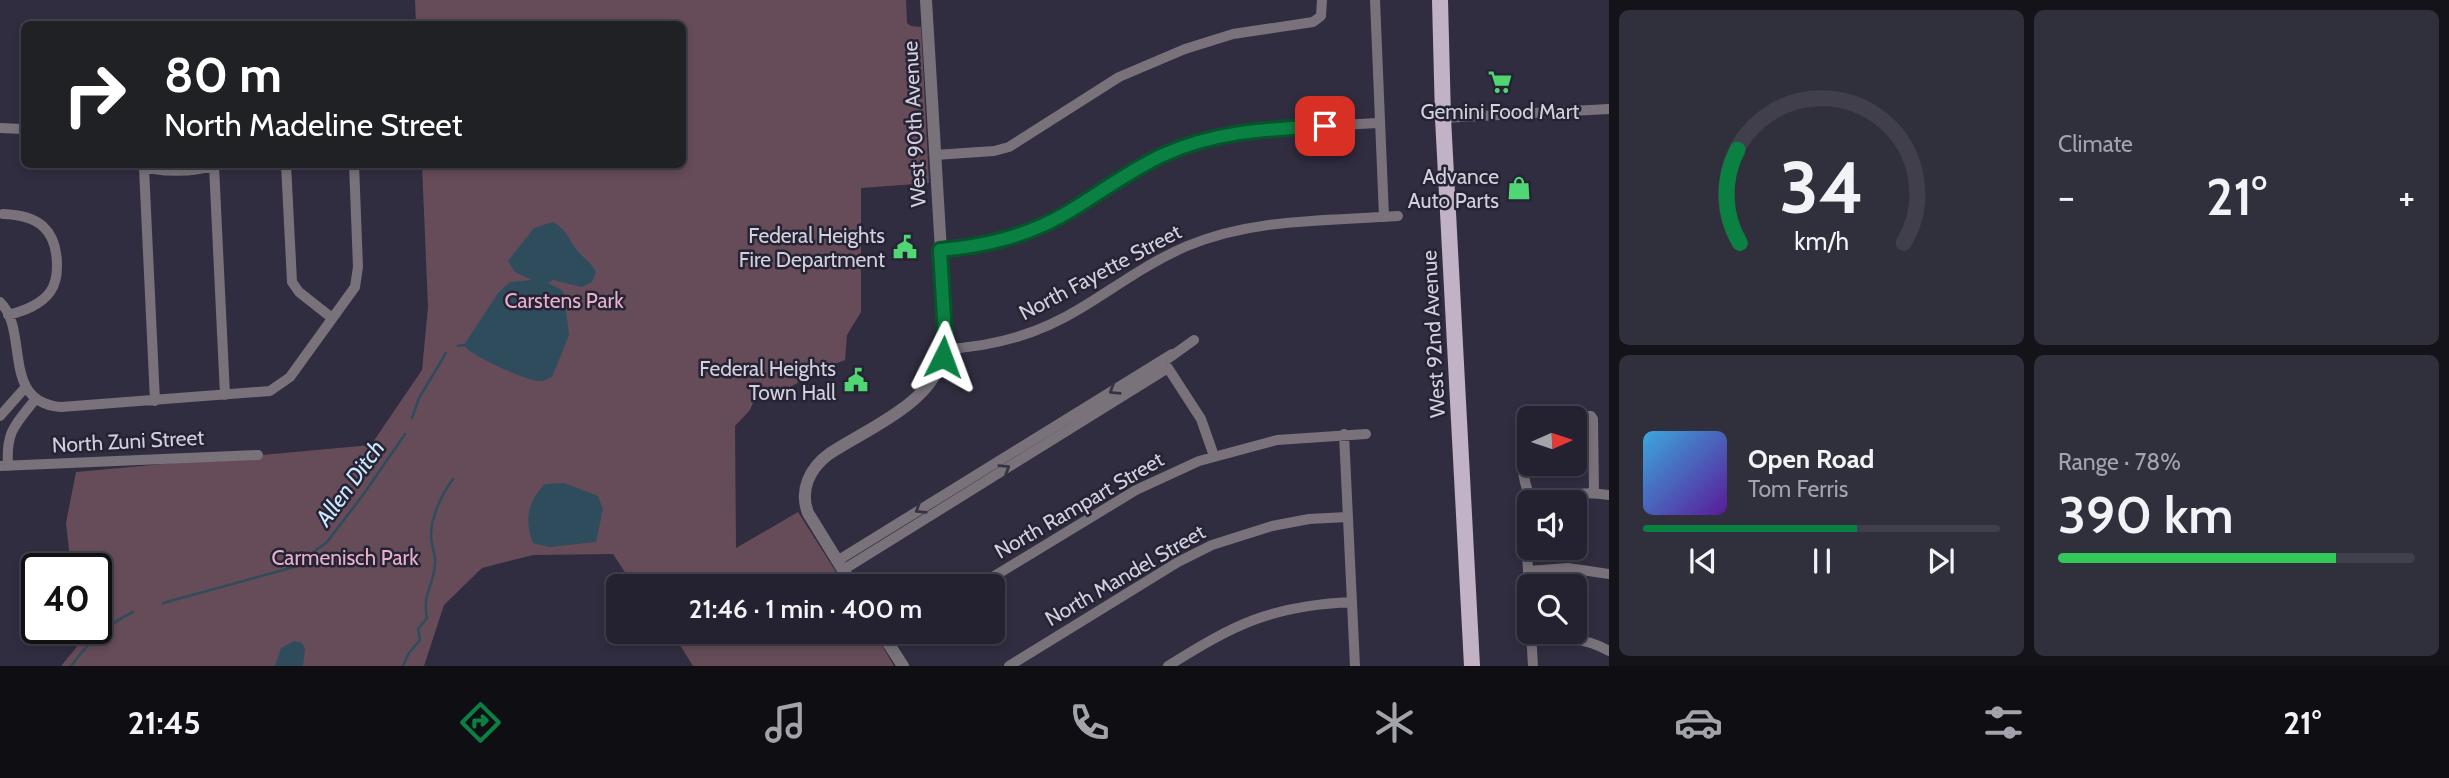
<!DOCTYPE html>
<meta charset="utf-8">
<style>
:root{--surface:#242230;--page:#302f3c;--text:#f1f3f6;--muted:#a3a4ab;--line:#413f4c;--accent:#0b8043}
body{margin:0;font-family:Cabin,sans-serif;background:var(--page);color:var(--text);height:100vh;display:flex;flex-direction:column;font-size:26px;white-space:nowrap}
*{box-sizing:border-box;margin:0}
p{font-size:23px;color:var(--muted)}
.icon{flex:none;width:38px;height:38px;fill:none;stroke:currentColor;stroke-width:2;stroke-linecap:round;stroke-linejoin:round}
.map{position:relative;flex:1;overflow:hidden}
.details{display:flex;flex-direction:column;gap:10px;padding:10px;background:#14131a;width:840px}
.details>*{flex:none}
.banner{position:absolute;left:21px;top:21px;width:665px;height:147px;border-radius:10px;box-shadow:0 4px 10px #0003,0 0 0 2px var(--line);background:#202124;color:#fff;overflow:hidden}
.needle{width:46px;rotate:87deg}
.tools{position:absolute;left:1517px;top:406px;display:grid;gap:14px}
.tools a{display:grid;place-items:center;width:70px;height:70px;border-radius:10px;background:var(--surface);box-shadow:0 4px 10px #0003,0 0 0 2px var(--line);font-size:35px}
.speed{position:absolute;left:21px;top:553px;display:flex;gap:14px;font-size:35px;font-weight:700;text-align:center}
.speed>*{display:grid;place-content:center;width:91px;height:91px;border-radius:50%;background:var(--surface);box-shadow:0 4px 10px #0003,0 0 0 2px var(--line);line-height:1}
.speed .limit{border:4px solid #111;border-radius:10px;background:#fff;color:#111}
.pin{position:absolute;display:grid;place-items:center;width:60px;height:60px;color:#fff;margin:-30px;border-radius:14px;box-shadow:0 4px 10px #0006}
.me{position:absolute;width:77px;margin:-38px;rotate:3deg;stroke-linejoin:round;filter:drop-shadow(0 0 5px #0008)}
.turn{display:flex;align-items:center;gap:24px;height:147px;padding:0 28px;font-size:32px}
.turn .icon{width:91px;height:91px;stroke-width:2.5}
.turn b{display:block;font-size:49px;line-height:60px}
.big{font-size:52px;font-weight:600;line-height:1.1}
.details .tile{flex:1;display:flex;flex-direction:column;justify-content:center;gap:10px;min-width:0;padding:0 24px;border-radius:10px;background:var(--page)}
.details .dial{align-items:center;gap:0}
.dial svg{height:182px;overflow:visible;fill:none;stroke:var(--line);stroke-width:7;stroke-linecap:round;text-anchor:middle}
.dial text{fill:var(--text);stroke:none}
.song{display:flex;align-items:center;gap:21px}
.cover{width:84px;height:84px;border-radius:10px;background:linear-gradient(135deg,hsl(200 70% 55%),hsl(270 70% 35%))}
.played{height:7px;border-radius:4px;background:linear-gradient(90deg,var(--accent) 60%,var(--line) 60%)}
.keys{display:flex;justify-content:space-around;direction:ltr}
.heat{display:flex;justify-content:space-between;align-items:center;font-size:38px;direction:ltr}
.charge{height:10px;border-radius:5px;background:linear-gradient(90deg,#34c759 78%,var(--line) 0)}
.details .tiles{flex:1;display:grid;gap:10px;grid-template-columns:repeat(2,1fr)}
.trip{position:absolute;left:606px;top:574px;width:399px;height:70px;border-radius:10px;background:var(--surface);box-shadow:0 4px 10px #0003,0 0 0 2px var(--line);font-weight:600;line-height:70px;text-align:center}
.dock{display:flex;height:112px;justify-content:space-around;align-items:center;background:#0e0e13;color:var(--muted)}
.dock .icon{width:49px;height:49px}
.dock .active{color:var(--accent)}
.dock b{font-size:32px;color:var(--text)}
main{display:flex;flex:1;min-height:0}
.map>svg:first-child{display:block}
.green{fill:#664c58}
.water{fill:#2f4c5d}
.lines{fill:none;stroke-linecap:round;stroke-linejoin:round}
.stream{stroke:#2f4c5d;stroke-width:2.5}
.minor{stroke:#79727a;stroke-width:10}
.tertiary{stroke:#79727a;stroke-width:12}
.primary{stroke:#c1b3c5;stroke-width:16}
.oneway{stroke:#373343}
.route-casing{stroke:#07532c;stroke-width:18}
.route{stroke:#0b8043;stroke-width:12}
.labels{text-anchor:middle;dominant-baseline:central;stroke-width:5;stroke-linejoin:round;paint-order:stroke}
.poi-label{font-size:21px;fill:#d1d0dc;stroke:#262335;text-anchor:end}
.street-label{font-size:21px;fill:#d1d0dc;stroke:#262335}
.park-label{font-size:21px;fill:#e9b0cb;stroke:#262335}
.water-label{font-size:23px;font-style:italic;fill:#c9eafe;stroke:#262335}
</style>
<main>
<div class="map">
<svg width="1609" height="666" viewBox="0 0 1609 666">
<rect width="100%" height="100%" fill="#302d40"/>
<path class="green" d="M 415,0 L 906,0 L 907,23 L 911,26 L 921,27 L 929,183 L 861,188 L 861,312 L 847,335 L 845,360 L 824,368 L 785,390 L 757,393 L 750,410 L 735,426 L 736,548 L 798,512 L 845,586 L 634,586 L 613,554 L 533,555 L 482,568 L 444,605 L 424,666 L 61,666 L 89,632 L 88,628 L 96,628 L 96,569 L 71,569 L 66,523 L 76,472 L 371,445 L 422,370 L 428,307 L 422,165 L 682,164 L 682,24 L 416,24 Z
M 672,632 L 874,632 L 894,666 L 693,666 Z"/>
<path class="water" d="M 553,222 C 566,229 568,238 576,249 C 583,258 591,262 596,272 L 592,282 L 582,287 L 553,280 L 548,283 L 562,290 L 564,294 L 569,335 L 552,377 C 549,378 544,381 541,381 C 528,382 469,355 464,345 L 498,293 L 510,282 L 532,280 L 515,272 L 508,261 L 534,228 Z
M 564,483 L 598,496 L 603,509 L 596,542 L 549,547 L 533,543 C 524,520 528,501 545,484 Z
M 294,641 L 302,643 L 305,649 L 303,666 L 275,666 L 281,648 Z"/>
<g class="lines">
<path class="stream" d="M 458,346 L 464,345
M 412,418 L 419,398 L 446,353
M 163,603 L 294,567 L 327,542 L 363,495 L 405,434
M 71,666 C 89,642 106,625 133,612
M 403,666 L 409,653 L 420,640 L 418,629 L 427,618 C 422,593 434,585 435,564 C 436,554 431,545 431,536 C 431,516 442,494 453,479"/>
<path class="minor" d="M 1375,0 L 1384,217
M 1443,118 L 1609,109
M 0,128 L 24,129
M 935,155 L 994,151 L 1009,147 L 1119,77 L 1185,49 L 1233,34 L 1313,22 L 1321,16 L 1322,0
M 135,164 C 159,173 194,173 218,164
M 286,164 L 292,282 L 299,292 L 332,318
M 214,166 L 225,395
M 144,168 L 155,401
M 3,214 C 38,215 57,229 57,266 C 57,275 56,284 50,292 C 41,305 23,311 8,315
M 940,250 C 984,246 1025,237 1063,215 C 1097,195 1128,170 1164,154 C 1232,124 1307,127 1380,123
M 0,302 C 30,331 0,402 61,407 L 270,391 L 290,377 L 355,287 L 358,267 L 354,164
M 944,349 C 993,347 1039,334 1081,308 C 1116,287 1149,262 1187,246 C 1254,218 1327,221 1398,216
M 1169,358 L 1194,340
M 1168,368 L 1201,419 L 1214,456
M 0,416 L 23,390
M 1534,418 L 1547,416 L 1591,416 L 1593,419 L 1594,493
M 1530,421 C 1515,437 1522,485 1533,502
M 1344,434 L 1355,666
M 0,466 L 258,455
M 8,466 C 6,432 14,426 34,401
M 1555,502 C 1572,492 1589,492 1609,495
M 1530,539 L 1527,553 L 1530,606
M 837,561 L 1172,354
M 843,570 L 1168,368
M 1528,571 L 1568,568 L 1609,574
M 978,586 L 1136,490 L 1199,461 L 1277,440 L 1366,434
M 1531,632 L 1533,666
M 1531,640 C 1559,638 1584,636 1609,651
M 888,642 L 904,632
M 1009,666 L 1178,562 L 1212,545 L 1272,526 L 1309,519 L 1347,517
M 1168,666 C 1235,624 1270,606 1351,602"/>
<path class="tertiary" d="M 853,586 L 808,513 C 799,490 810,468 829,454 C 868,428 932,404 943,355 C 947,337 944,318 944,301 L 926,0
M 881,632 L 903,666"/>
<path class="primary" d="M 1440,0 L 1443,118 L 1472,666"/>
</g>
<defs><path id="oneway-chevron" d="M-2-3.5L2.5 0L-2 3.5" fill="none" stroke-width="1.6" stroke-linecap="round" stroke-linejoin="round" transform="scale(1.75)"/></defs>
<g class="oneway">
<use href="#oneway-chevron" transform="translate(1114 390) rotate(148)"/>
<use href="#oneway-chevron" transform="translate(1005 469) rotate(-32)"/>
<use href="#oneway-chevron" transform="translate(920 509) rotate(148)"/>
</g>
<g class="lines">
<g class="route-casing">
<path id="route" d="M 943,357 L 945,336 L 940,250 C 984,246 1024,237 1063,215 C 1096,196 1128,171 1163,155 C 1215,131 1270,129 1325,126"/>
</g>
<use href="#route" class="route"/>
</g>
<defs>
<g id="supermarket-bare" transform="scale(1.89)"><path d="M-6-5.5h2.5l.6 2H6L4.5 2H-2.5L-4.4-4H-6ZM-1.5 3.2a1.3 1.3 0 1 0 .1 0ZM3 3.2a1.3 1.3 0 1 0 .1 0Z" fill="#51d674" stroke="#262335" stroke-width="2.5" paint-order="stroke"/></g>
<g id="shop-bare" transform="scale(1.89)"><path d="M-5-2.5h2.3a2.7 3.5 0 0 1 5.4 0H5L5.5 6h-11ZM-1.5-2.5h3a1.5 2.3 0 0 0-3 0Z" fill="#51d674" stroke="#262335" stroke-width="2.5" paint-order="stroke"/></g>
<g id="civic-bare" transform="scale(1.89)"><path d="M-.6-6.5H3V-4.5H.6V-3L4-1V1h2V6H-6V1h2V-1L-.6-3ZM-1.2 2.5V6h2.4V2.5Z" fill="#51d674" stroke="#262335" stroke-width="2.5" paint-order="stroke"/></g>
</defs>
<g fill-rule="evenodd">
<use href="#supermarket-bare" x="1500" y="82"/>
<use href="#shop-bare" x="1519" y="188"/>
<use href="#civic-bare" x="905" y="247"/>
<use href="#civic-bare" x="856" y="380"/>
</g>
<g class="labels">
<g class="poi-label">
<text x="1500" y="111" text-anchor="middle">Gemini Food Mart</text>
<text x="1499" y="176">Advance<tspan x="1499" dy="24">Auto Parts</tspan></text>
<text x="885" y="235">Federal Heights<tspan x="885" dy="24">Fire Department</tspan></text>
<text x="836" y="368">Federal Heights<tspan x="836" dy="24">Town Hall</tspan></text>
</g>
<g class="street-label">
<text transform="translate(914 124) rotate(-93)">West 90th Avenue</text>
<text transform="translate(1100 272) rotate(-28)">North Fayette Street</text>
<text transform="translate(1433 334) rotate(-93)">West 92nd Avenue</text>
<text transform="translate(128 441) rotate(-3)">North Zuni Street</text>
<text transform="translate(1079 505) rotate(-30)">North Rampart Street</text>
<text transform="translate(1125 575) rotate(-30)">North Mandel Street</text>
</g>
<g class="park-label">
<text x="564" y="300">Carstens Park</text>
<text x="345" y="557">Carmenisch Park</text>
</g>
<g class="water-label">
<text transform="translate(350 483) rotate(-54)">Allen Ditch</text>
</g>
</g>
</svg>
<div class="tools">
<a><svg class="needle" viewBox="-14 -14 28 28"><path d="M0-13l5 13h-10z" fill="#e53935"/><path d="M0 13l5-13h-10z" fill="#a3a4ab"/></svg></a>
<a><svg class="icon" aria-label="sound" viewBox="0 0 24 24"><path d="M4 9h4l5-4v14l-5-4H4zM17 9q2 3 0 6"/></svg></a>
<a><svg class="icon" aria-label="search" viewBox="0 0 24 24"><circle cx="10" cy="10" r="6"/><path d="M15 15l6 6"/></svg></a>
</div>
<div class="speed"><div class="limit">40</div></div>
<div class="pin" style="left:1325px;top:126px;background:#d93025"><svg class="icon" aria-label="arrive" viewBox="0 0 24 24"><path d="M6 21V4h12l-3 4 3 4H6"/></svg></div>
<svg class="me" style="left:943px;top:357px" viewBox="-20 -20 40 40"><path d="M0-17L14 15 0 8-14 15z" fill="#0b8043" stroke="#fff" stroke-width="4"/></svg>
<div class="trip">21:46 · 1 min · 400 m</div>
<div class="banner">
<div class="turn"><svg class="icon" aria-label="right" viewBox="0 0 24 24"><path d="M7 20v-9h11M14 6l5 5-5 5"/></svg><div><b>80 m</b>North Madeline Street</div></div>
</div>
</div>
<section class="details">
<div class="tiles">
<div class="tile dial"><svg viewBox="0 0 100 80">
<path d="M14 69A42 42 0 1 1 86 69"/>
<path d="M14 69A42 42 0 0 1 13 28" stroke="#0b8043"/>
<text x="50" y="56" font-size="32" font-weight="700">34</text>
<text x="50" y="72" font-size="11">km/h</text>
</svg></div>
<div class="tile"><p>Climate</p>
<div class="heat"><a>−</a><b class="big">21°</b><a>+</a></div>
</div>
<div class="tile">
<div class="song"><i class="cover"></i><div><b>Open Road</b><p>Tom Ferris</p></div></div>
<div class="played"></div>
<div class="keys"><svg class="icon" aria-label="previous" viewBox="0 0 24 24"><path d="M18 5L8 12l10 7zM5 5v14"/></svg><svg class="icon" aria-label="pause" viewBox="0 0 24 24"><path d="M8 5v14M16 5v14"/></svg><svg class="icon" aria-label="next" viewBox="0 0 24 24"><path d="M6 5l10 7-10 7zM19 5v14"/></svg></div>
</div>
<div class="tile"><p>Range · 78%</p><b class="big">390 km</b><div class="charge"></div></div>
</div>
</section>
</main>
<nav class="dock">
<b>21:45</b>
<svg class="icon active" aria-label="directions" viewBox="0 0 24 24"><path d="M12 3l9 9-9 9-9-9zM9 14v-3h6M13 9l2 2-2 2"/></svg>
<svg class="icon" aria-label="music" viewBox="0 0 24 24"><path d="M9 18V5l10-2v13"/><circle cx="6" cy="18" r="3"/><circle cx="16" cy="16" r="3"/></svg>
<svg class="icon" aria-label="phone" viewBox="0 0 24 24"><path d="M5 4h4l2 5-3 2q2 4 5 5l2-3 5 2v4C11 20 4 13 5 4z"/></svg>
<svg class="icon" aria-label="climate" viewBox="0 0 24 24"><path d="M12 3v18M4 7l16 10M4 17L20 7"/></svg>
<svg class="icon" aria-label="car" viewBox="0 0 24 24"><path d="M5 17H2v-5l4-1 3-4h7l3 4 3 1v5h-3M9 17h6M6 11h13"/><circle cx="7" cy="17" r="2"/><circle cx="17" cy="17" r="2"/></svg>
<svg class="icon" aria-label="filters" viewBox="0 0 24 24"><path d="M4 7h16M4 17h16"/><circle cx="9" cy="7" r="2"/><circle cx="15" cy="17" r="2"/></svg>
<b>21°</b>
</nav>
